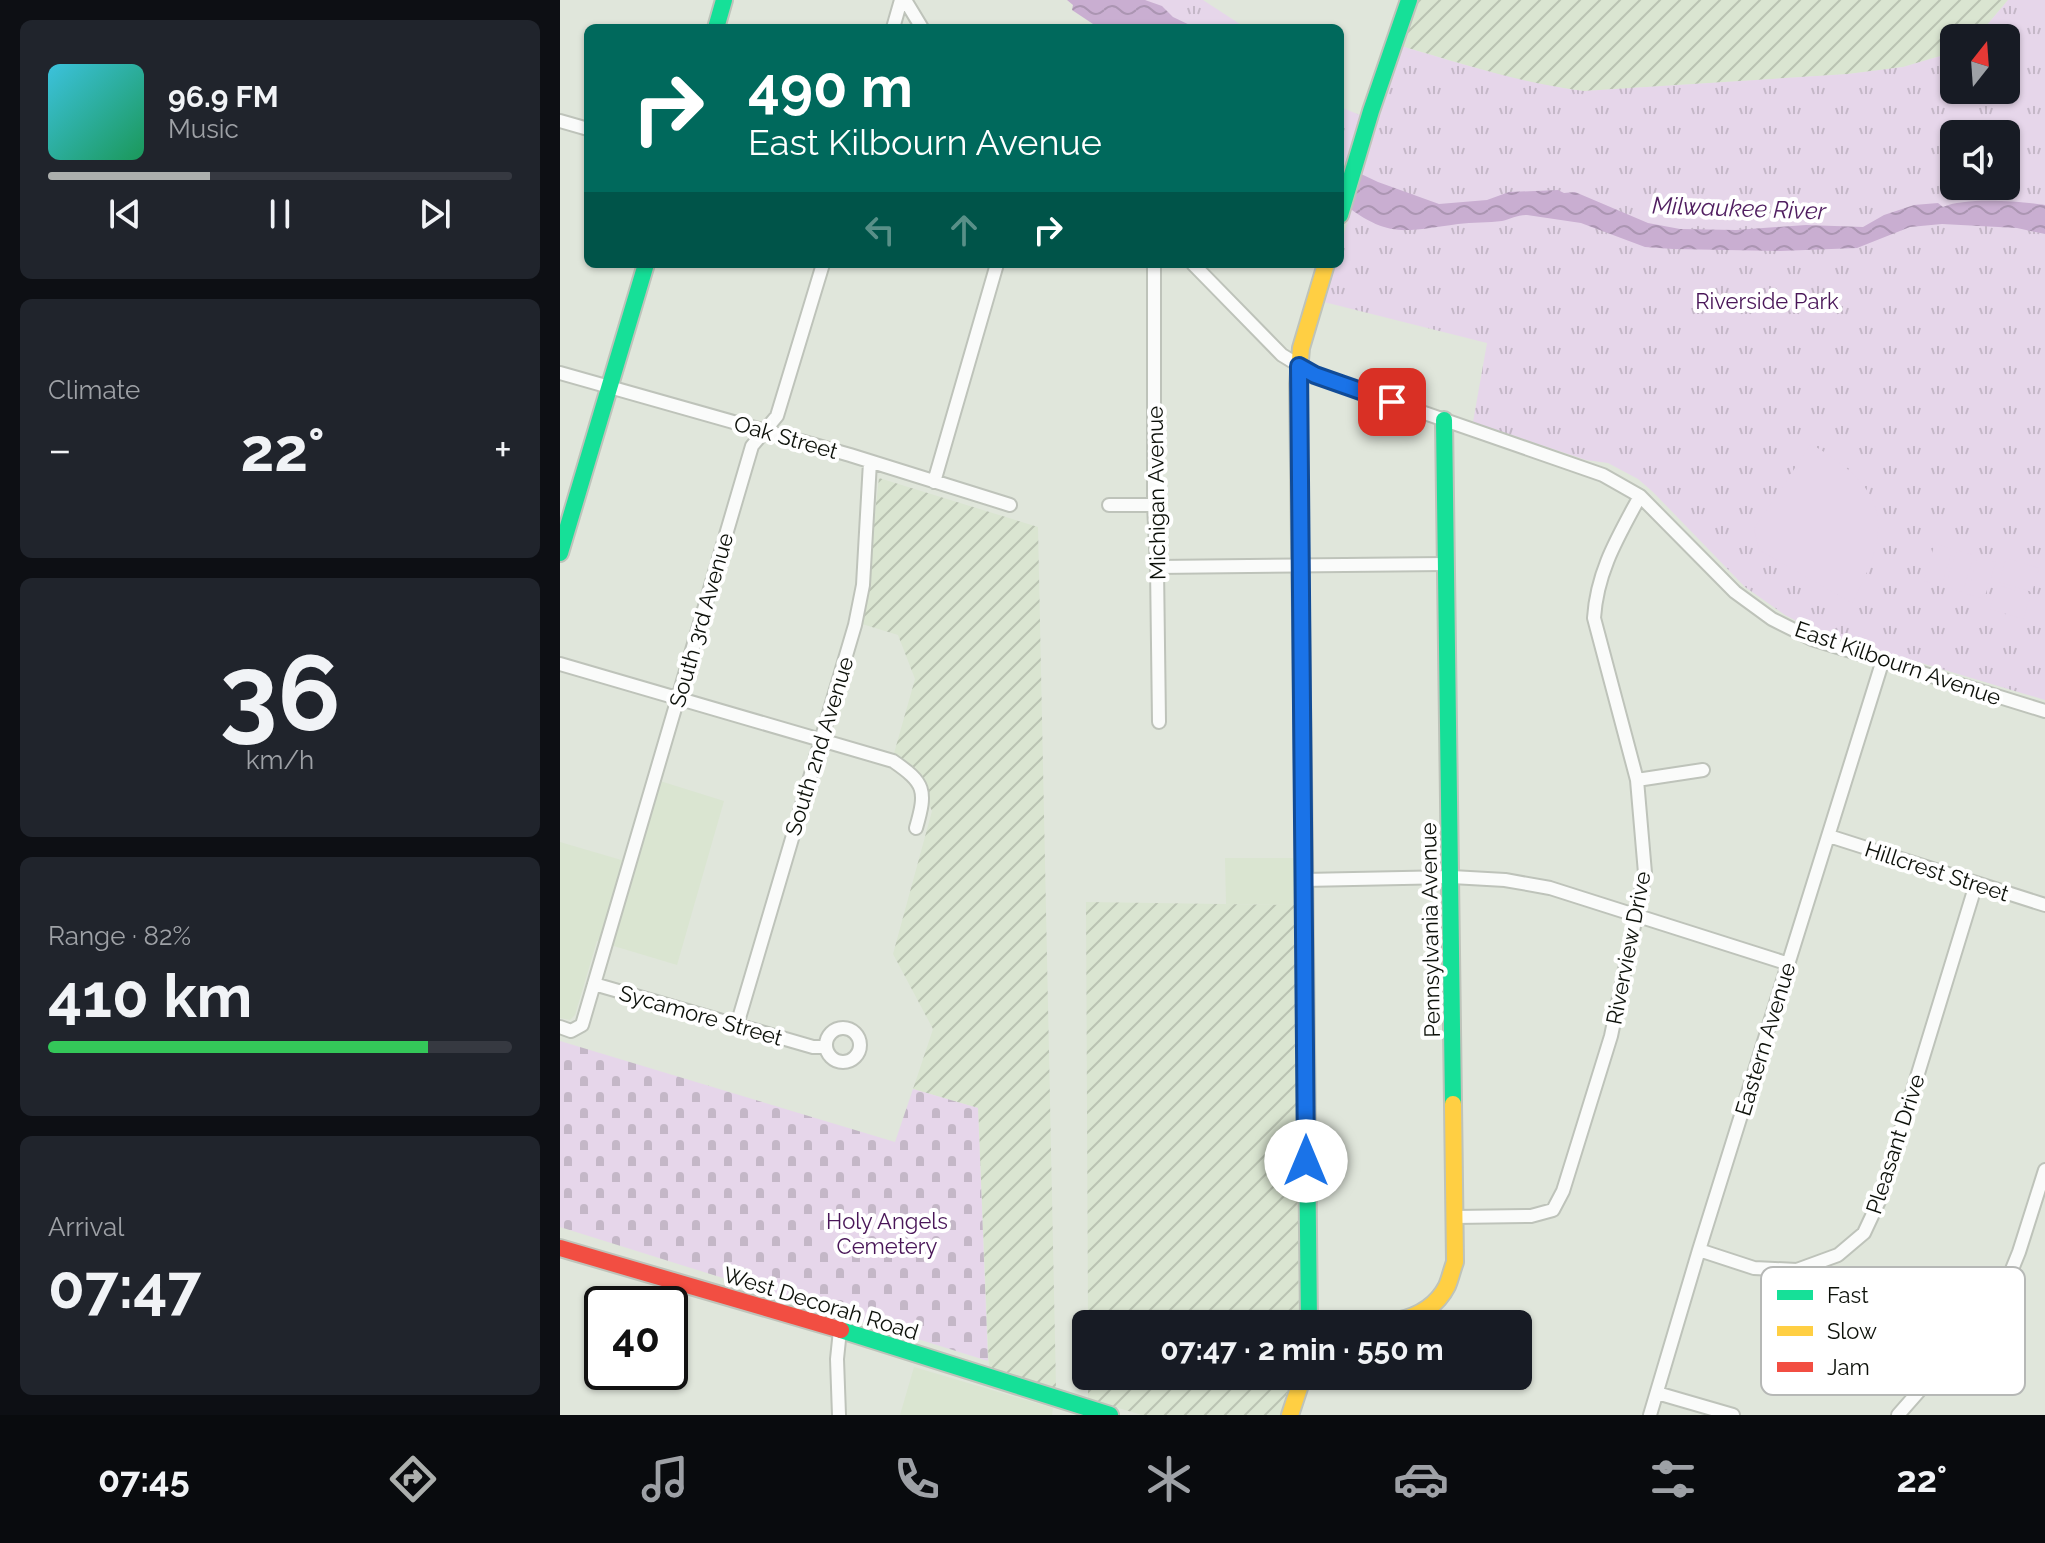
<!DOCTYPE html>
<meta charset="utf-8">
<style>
:root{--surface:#171b24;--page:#20242c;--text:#f1f3f6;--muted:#9ea1a6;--line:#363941;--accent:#acafad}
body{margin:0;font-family:Raleway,sans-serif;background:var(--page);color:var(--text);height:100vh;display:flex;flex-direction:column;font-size:30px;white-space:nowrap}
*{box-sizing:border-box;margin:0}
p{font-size:26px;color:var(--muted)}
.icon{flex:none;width:44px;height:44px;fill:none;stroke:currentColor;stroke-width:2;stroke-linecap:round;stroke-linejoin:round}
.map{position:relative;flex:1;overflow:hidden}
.details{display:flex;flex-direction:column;gap:20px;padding:20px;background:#0d0f14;width:560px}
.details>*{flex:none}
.guide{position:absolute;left:24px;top:24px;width:760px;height:244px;border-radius:12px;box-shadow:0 2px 6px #0004;background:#00695c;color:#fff;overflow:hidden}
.needle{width:52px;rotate:17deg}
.fabs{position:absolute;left:1380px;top:24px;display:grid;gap:16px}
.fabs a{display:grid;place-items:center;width:80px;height:80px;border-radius:12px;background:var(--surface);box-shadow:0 2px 6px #0004;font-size:40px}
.speed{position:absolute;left:24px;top:1286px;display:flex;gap:16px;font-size:40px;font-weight:700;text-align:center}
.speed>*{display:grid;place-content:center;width:104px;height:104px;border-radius:50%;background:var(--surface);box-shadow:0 2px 6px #0004;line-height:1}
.speed .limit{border:4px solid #111;border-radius:12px;background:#fff;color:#111}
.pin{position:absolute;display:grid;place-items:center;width:68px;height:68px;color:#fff;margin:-34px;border-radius:16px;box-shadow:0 4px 12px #0006}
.me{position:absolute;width:88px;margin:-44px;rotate:0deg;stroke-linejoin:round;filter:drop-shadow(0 0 6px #0008)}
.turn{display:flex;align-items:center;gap:28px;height:168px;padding:0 32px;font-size:36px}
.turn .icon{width:104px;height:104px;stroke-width:2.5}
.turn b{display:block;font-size:56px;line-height:68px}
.lanes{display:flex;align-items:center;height:76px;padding:0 32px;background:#0003;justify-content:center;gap:40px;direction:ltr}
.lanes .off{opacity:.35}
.big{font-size:60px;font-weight:700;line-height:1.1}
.details .widget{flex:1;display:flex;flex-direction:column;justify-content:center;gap:12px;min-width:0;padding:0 28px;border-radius:12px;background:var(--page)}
.details .dial{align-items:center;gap:0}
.dial b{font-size:104px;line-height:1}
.song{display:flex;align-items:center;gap:24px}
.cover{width:96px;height:96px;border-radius:12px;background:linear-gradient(135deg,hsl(190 70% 55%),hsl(150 70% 35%))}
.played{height:8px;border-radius:4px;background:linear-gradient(90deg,var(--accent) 35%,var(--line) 35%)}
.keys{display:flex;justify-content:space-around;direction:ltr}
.heat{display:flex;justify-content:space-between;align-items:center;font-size:44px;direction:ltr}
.charge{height:12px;border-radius:6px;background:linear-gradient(90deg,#34c759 82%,var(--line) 0)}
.trip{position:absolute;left:512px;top:1310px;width:460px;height:80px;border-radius:12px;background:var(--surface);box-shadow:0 2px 6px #0004;font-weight:700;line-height:80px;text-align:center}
.tab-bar{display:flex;height:128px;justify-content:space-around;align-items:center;background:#090b0e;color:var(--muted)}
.tab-bar .icon{width:56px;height:56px}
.tab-bar .on{color:var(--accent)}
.tab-bar b{font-size:36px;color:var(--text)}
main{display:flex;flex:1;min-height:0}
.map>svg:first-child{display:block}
.built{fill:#dae5d1}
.industrial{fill:url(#industrial-furrows)}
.grass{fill:url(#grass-tufts);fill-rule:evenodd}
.cemetery{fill:url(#cemetery-stones)}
.pitch{fill:#e6d6ea}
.water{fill:url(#water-waves)}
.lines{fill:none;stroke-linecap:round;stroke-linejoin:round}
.street-casing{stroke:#bec3ba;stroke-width:16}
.fast-casing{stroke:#bec3ba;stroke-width:20}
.slow-casing{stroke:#bec3ba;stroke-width:20}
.jam-casing{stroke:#bec3ba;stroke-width:20}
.street{stroke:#fafbfa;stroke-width:12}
.fast{stroke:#16e098;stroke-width:16}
.slow{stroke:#ffcf43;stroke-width:16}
.jam{stroke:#f24e42;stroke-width:16}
.route-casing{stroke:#114b97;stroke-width:20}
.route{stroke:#1a73e8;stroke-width:14}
.labels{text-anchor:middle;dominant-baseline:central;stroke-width:8;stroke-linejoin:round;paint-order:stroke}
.park-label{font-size:22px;fill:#491658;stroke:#fff}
.street-label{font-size:22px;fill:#0d110a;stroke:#fff}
.water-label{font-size:24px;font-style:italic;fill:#501e60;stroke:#fff}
.key{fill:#fff;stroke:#b6b8b6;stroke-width:2}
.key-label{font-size:22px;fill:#0d110a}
</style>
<main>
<section class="details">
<div class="widget">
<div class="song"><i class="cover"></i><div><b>96.9 FM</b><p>Music</p></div></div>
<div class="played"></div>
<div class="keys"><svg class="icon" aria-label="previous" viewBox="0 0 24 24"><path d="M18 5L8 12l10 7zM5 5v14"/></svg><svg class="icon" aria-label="pause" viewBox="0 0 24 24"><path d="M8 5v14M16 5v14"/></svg><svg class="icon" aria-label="next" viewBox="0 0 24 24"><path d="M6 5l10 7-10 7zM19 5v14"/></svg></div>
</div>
<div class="widget"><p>Climate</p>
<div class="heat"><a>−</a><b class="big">22°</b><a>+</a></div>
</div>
<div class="widget dial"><b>36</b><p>km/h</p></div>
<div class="widget"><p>Range · 82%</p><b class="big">410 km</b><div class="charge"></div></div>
<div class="widget"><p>Arrival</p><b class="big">07:47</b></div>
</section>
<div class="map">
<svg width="1485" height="1415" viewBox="0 0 1485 1415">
<defs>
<pattern id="industrial-furrows" width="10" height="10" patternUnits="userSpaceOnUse" patternTransform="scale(2)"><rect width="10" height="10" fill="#dae5d1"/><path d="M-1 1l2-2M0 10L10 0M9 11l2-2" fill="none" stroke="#bac3b2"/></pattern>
<pattern id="grass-tufts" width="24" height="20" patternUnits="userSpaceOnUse" patternTransform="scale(2)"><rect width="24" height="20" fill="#e6d6ea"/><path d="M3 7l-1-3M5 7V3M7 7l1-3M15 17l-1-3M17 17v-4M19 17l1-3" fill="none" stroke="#c4b7c7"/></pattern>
<pattern id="cemetery-stones" width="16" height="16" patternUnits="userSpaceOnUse" patternTransform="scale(2)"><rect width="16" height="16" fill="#e6d6ea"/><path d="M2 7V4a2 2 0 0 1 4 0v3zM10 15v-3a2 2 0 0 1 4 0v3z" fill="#c4b7c7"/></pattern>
<pattern id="water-waves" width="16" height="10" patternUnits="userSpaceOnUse" patternTransform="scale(2)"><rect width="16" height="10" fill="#c9aed1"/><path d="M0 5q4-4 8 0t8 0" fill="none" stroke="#ab95b2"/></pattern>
</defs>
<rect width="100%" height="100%" fill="#e0e6db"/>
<path class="built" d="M 100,781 L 164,801 L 117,965 L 37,941 L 15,1015 L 10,1020 L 0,1018 L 0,842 L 75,864 Z
M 665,858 L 734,858 L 735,905 L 666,904 Z
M 354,1367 L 493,1408 L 492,1415 L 340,1415 Z"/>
<path class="industrial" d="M 859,0 L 1448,0 L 1416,38 L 1394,38 L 1394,52 L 1343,67 L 1288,74 L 1024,91 L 981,85 L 947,77 L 841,46 Z
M 319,478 L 478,527 L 496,1388 L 429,1368 L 418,1108 L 353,1089 L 373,1029 L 333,954 L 372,811 L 354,772 L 331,764 L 355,679 L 338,635 L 302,624 Z
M 526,902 L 735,905 L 739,1324 L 528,1324 Z
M 528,1376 L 732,1376 L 720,1415 L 582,1415 L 528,1399 Z"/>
<path class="grass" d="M 560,0 L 643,0 L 686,28 L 616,28 Z
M 1448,0 L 1485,0 L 1485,700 L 1258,632 L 1225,615 L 1185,587 L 1093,492 L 1078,479 L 1048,463 L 1026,460 L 913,422 L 927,343 L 764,302 L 775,264 L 780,264 L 780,247 L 841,46 C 902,64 961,83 1024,91 L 1288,74 L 1343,67 L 1394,52 L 1394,90 L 1446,90 L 1446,38 L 1416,38 ZM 1394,134 L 1446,134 L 1446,186 L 1394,186 Z
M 780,107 L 800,115 L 786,164 L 780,159 Z"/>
<path class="cemetery" d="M 0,1041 L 335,1142 L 353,1089 L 418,1108 L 428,1361 L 0,1227 Z"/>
<path class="pitch" d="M 1251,444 C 1329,490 1334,525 1292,603 L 1199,550 L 1194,529 Z
M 1375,543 L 1393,549 L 1381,586 L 1364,581 Z
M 1397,550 L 1414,555 L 1403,592 L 1385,587 Z
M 1418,557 L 1436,562 L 1424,599 L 1407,594 Z
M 1446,558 L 1479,568 L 1472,592 L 1439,582 Z
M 1438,585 L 1471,595 L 1463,619 L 1430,609 Z"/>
<path class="water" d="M 507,0 L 585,0 L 602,6 L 613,17 L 636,28 L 539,28 L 512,10 L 513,5 Z
M 780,164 L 818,182 L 879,204 L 927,200 L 949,192 L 998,190 L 1004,193 L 1015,192 L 1088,223 L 1120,229 L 1176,230 L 1246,225 L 1303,227 L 1324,215 L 1354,205 L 1378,203 L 1383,207 C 1404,197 1462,201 1485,205 L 1485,234 L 1457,228 L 1382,224 L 1350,227 L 1297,248 L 1220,251 L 1113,249 L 1085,247 L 1021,223 L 967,215 C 957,215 951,219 942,221 C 929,223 912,222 898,224 C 841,232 827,238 780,201 Z"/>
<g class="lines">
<g class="street-casing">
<path id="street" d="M 345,0 L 362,28
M 333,28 L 341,0
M 0,121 L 28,129
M 594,264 L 594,505 L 597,567 L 599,722
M 633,264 L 722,355 L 755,375 L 1043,475 L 1080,496 L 1175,592 L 1212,619 L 1252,639 L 1485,711
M 0,373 L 290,455 L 450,505
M 374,482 L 437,264
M 549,505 L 594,505
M 597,567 L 885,564
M 0,664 L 333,761 C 365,783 367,790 356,828
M 1077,780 L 1143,770
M 1269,836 L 1485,905
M 744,880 L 892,877 L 945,880 L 990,888 L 1229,964
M 34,984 L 253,1047 L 266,1047
M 177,1025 L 295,625 L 303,585 L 310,462
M 0,1027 L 11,1031 L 22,1025 L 192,446 L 217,416 L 263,264
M266 1045a17 17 0 1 1 34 0a17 17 0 1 1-34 0Z
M 895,1217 L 971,1216 L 993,1210 L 1003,1191 L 1051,1036 L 1085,873 L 1077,780 L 1034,618 C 1037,571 1058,537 1080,496
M 1139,1250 L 1194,1268 L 1237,1270 L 1278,1255 L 1304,1233 L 1319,1201 L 1416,884
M 1097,1393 L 1173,1415
M 279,1415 L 277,1359 L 280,1330
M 1090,1415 L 1139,1250 L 1322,663
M 1338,1415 L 1440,1299 L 1459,1252 L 1485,1170"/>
</g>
<g class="fast-casing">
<path id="fast" d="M 156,28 L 164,0
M 780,215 L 811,111 L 849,0
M 884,420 L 893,1104
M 0,553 L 86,264
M 744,855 L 749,1324
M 281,1330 L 550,1415"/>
</g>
<g class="slow-casing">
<path id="slow" d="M 744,855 L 738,384 L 741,348 L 766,264
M 749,1323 C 794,1323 862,1335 887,1286 C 890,1279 892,1270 895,1262 L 893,1104
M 730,1415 L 743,1376"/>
</g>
<g class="jam-casing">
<path id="jam" d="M 0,1248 L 281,1330"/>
</g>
<use href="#street" class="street"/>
<use href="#fast" class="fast"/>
<use href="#slow" class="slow"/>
<use href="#jam" class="jam"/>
</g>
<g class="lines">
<g class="route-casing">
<path id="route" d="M 746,1161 L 739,366 L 755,375 L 832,402"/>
</g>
<use href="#route" class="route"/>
</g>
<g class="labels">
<g class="park-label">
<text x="1207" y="301">Riverside Park</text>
<text x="327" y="1221">Holy Angels<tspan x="327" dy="25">Cemetery</tspan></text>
</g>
<g class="street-label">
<text transform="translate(226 437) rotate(16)">Oak Street</text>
<text transform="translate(596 493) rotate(-91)">Michigan Avenue</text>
<text transform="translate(141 620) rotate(-74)">South 3rd Avenue</text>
<text transform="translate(1338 663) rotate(19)">East Kilbourn Avenue</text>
<text transform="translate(259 746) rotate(-73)">South 2nd Avenue</text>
<text transform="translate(1377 871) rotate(18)">Hillcrest Street</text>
<text transform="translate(870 930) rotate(-91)">Pennsylvania Avenue</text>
<text transform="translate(1068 948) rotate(-79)">Riverview Drive</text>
<text transform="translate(141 1015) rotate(16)">Sycamore Street</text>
<text transform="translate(1205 1039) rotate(-73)">Eastern Avenue</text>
<text transform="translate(1335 1144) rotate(-72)">Pleasant Drive</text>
<text transform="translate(261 1303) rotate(17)">West Decorah Road</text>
</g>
<g class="water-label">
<text transform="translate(1179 208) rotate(2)">Milwaukee River</text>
</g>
</g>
<rect x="1201" y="1267" width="264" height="128" rx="12" class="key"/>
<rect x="1217" y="1290" width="36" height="10" fill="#16e098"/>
<rect x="1217" y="1326" width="36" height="10" fill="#ffcf43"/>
<rect x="1217" y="1362" width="36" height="10" fill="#f24e42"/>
<g class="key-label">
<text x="1267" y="1303">Fast</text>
<text x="1267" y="1339">Slow</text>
<text x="1267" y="1375">Jam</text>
</g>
</svg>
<div class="fabs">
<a><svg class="needle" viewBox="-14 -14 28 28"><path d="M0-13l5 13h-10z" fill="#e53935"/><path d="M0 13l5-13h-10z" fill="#9ea1a6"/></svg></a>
<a><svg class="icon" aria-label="sound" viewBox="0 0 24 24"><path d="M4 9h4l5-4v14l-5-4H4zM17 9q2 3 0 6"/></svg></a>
</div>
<div class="speed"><div class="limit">40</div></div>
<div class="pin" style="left:832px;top:402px;background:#d93025"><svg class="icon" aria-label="arrive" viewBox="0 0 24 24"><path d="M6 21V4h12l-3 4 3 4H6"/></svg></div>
<svg class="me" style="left:746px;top:1161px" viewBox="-20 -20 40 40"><circle r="19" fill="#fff"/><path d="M0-13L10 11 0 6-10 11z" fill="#1a73e8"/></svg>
<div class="trip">07:47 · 2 min · 550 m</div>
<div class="guide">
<div class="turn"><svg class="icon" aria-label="right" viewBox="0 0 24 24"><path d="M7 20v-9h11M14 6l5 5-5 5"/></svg><div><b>490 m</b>East Kilbourn Avenue</div></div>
<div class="lanes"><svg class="icon off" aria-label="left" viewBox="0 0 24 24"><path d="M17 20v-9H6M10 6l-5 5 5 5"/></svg><svg class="icon off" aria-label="ahead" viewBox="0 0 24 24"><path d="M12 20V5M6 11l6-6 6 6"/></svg><svg class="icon" aria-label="right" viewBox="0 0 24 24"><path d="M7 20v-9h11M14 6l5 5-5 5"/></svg></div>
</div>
</div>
</main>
<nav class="tab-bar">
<b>07:45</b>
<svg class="icon on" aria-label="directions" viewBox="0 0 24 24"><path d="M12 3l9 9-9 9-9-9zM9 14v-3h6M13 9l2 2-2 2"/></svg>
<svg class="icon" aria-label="music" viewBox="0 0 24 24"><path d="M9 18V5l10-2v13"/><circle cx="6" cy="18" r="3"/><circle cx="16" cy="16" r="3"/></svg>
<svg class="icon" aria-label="phone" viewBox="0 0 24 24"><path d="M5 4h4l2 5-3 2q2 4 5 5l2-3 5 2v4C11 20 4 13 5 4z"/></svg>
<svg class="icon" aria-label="climate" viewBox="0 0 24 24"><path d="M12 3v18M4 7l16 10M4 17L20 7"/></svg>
<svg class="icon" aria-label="car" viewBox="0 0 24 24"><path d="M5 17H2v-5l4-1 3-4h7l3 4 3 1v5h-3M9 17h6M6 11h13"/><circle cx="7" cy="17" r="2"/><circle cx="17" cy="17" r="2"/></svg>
<svg class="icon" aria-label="filters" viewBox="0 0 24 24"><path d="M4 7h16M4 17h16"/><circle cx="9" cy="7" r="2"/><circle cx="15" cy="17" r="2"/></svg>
<b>22°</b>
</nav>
